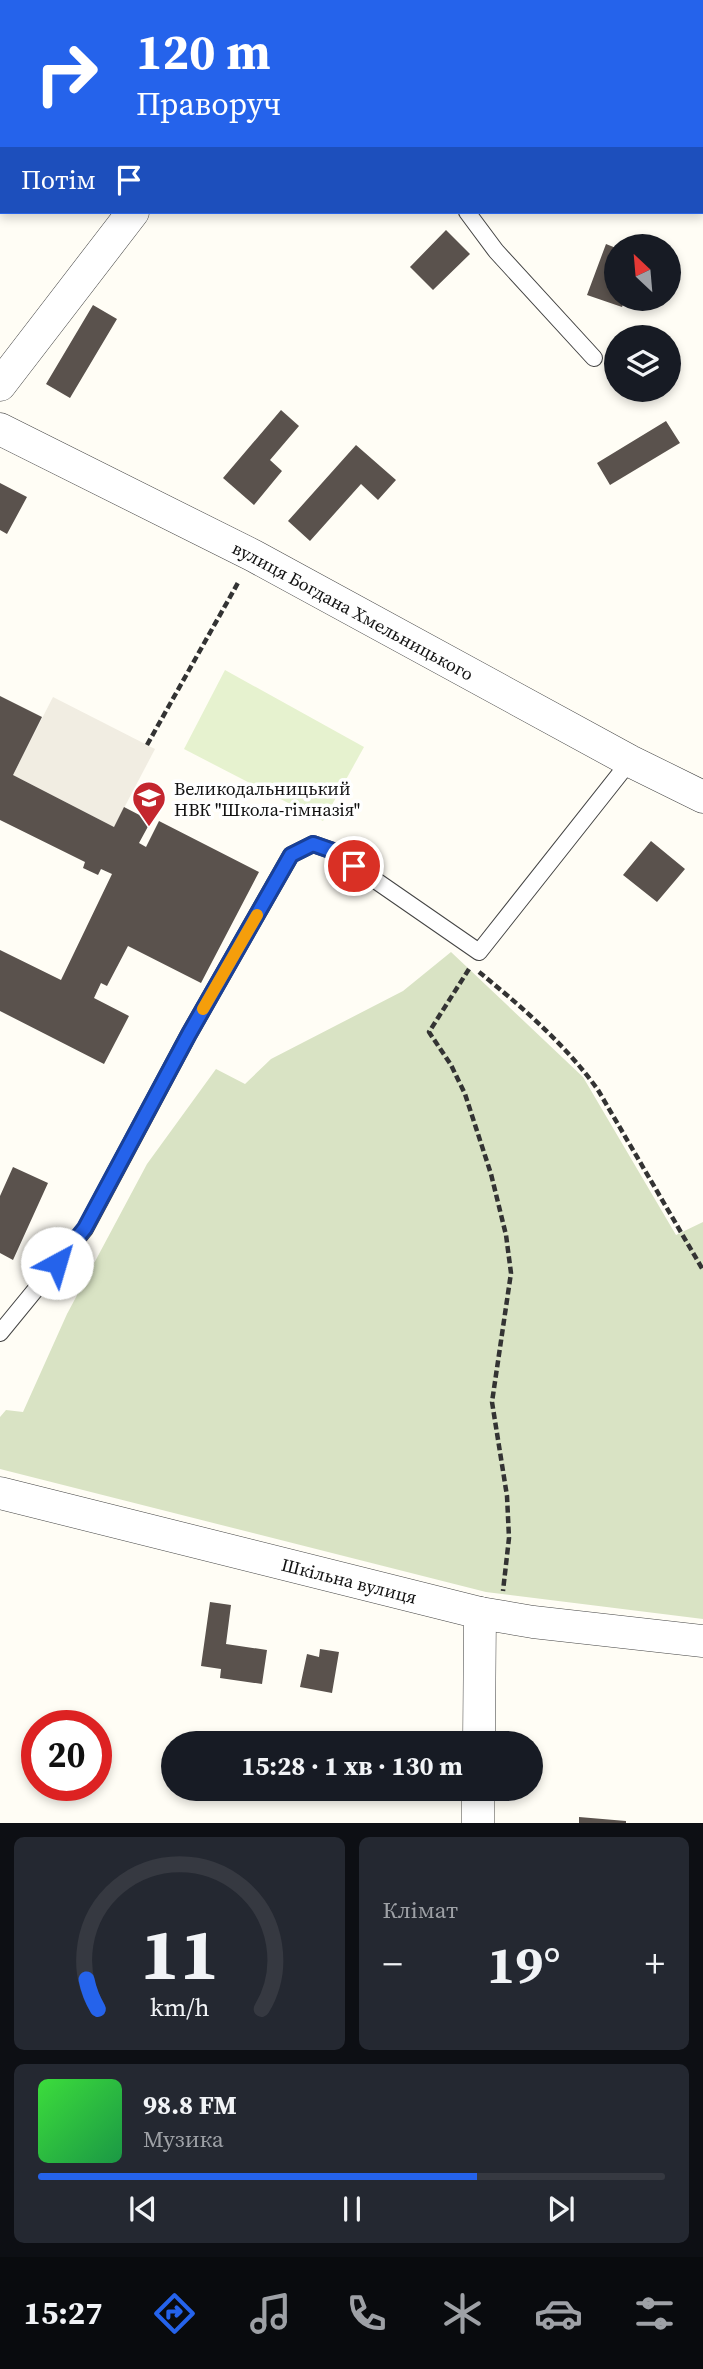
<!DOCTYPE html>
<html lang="uk">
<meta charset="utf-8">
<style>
:root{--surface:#171b24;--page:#242831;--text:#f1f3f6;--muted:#9ea1a6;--line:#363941;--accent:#2563eb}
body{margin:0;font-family:"Source Serif 4",serif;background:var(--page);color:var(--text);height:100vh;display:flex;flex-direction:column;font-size:26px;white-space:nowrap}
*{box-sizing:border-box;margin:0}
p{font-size:23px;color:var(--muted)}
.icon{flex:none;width:38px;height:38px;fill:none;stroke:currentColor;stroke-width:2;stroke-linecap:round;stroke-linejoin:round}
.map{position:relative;height:1823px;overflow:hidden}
.details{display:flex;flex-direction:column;gap:14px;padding:14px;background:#0d0f14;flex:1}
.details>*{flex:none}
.guide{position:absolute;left:0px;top:0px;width:704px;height:214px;box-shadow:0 4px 10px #0003;background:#2563eb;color:#fff;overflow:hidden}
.needle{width:46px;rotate:334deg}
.controls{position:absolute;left:604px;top:234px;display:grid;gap:14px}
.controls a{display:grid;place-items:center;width:77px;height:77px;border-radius:50%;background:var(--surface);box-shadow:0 4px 10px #0003;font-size:35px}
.speed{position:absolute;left:21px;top:1710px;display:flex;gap:14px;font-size:35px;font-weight:700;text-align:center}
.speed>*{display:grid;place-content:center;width:91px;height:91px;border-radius:50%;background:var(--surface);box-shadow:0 4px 10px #0003;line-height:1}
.speed .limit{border:10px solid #d22;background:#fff;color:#111}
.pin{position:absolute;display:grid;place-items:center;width:60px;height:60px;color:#fff;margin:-30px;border:4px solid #fff;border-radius:50%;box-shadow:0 2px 7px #0007}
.me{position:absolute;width:77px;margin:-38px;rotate:39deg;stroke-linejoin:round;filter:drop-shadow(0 0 5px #0008)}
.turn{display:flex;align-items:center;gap:24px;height:147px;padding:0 21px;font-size:32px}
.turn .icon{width:91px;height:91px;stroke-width:2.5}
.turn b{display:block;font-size:49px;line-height:60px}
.then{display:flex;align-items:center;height:66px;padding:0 21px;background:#0003;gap:14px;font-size:26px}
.big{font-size:52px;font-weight:700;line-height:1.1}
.details .tile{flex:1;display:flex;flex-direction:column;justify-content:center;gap:10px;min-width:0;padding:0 24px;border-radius:10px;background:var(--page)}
.details .dial{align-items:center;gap:0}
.dial svg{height:182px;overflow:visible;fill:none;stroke:var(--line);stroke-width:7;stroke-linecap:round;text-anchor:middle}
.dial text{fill:var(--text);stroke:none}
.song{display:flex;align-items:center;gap:21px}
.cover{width:84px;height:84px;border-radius:10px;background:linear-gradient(135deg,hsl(120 70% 55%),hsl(140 70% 35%))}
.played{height:7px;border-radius:4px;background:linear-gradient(90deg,var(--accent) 70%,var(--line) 70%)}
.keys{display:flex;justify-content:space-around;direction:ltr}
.heat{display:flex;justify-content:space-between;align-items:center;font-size:38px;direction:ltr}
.details .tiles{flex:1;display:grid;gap:14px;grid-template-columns:1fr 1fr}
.tile:last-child{grid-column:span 2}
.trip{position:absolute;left:161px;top:1731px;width:382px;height:70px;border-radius:35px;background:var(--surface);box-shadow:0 4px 10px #0003;font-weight:700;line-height:70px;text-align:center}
.menu{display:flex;height:112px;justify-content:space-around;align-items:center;background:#090b0e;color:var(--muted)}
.menu .icon{width:49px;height:49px}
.menu .selected{color:var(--accent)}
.menu b{font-size:32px;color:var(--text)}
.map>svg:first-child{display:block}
.cemetery{fill:#d9e3c4}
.pitch{fill:#e6f2cf}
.plaza{fill:#f1ede2}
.building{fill:#5a524d}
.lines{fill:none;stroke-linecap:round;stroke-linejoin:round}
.service-casing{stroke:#444;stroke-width:18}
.minor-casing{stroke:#444;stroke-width:33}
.path{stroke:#333;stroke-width:4.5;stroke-dasharray:7 3.5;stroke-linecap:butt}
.service{stroke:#fff;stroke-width:16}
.minor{stroke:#fff;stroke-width:32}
.route-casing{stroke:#184099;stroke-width:18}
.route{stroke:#2563eb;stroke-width:12}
.slow{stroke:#f59e0b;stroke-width:12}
.labels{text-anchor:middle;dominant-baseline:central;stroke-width:7;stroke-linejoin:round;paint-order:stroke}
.street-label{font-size:18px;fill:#111;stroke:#fff}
.poi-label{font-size:18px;fill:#111;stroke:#fff;text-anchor:start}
</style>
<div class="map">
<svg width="703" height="1823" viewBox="0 0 703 1823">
<rect width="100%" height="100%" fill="#fffdf5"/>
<path class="cemetery" d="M 451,952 L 583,1077 L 676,1235 L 703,1222 L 703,1619 L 486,1592 L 0,1469 L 0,1417 L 6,1410 L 23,1412 L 67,1314 L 147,1164 L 216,1069 L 245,1084 L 271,1059 L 403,991 Z"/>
<path class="pitch" d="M 225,670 L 364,747 L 323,821 L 184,749 Z"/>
<path class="plaza" d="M 53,697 L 155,749 L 114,827 L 13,775 Z"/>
<path class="building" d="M 446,230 L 470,254 L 433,290 L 410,267 Z
M 606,244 L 616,248 L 616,299 L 625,299 L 622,307 L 587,295 Z
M 93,305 L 117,319 L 70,398 L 46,384 Z
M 281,410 L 299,426 L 270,460 L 282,471 L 254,505 L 223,478 Z
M 666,421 L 680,443 L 610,485 L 597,463 Z
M 356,445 L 396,480 L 378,500 L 361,484 L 310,541 L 288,521 Z
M 0,483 L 27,497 L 7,534 L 0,530 Z
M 0,696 L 42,717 L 13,775 L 114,827 L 124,807 L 151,821 L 139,843 L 146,847 L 159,821 L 259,872 L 201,983 L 128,946 L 107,986 L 101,983 L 94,998 L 129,1016 L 104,1064 L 0,1011 L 0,950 L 61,980 L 112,874 L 101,869 L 98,875 L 83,868 L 85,862 L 0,820 Z
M 651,841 L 685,869 L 657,902 L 623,875 Z
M 13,1167 L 48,1183 L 13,1260 L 0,1253 L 0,1196 Z
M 210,1602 L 231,1605 L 226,1644 L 267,1650 L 262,1684 L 220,1678 L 221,1669 L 201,1666 Z
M 320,1649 L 339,1652 L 332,1693 L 300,1687 L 307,1654 L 319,1657 Z
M 579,1817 L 626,1821 L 626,1823 L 579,1823 Z"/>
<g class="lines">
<g class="service-casing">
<path id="service" d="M 192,0 L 195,2
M 467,212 L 496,251 L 594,358
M 0,1333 L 85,1229 L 189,1034 L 291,855 L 313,844 L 333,851 L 479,952 L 630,761"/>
</g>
<g class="minor-casing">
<g id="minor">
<path d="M 635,2 L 638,0"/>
<path d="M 0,385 L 133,212"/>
<path id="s1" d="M 0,429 L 254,556 L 630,761 L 703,797"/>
<path id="s2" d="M 0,1493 L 480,1613 L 533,1622 L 703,1641"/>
<path d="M 479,1743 L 480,1613"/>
<path d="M 478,1823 L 478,1788"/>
</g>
</g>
<path class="path" d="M 147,745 L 239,581
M 469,969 L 429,1032 L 451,1065 L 465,1094 L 491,1174 L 506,1235 L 511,1273 L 492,1402 L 507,1496 L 509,1538 L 503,1591
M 479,972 C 521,1006 566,1045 598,1090 L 703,1270"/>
<use href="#service" class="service"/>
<use href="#minor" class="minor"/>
</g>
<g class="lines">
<g class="route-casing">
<path id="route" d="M 57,1263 L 85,1228 L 189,1034 L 291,855 L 313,844 L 333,851 L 354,866"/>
</g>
<use href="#route" class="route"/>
<path class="slow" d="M 203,1009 L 257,915"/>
</g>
<defs>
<g id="school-pin" transform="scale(1.75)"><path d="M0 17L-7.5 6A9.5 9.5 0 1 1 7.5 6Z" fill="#c4262e" stroke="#fff"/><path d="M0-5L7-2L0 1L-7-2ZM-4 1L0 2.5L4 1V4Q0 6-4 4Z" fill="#fff"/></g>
</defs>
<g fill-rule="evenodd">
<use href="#school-pin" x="149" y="798"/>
</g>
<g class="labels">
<g class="street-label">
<text stroke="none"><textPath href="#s1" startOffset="397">вулиця Богдана Хмельницького</textPath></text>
<text stroke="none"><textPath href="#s2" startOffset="360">Шкільна вулиця</textPath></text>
</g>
<g class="poi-label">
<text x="174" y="788">Великодальницький<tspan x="174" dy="21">НВК "Школа-гімназія"</tspan></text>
</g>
</g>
</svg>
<div class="controls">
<a><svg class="needle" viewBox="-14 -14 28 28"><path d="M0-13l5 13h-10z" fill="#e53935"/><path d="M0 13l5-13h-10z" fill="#9ea1a6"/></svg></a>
<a><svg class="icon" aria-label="layers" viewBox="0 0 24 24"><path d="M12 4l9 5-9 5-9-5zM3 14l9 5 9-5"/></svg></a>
</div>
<div class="speed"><div class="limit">20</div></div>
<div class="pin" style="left:354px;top:866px;background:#d93025"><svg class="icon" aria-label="arrive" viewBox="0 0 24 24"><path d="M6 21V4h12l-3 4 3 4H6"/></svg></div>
<svg class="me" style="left:57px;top:1263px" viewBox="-20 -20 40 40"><circle r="19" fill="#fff"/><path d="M0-13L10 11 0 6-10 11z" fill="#2563eb"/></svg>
<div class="trip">15:28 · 1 хв · 130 m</div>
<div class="guide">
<div class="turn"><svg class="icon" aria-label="right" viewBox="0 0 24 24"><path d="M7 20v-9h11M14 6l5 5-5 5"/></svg><div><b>120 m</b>Праворуч</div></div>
<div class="then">Потім<svg class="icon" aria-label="arrive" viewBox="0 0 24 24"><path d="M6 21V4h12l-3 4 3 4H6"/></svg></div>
</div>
</div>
<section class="details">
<div class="tiles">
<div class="tile dial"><svg viewBox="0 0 100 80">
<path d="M14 69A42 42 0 1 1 86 69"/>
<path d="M14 69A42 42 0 0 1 9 56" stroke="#2563eb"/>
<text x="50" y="56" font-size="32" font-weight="700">11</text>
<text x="50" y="72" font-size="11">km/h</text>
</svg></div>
<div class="tile"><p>Клімат</p>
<div class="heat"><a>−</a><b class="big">19°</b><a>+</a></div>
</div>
<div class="tile">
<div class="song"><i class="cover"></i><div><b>98.8 FM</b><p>Музика</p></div></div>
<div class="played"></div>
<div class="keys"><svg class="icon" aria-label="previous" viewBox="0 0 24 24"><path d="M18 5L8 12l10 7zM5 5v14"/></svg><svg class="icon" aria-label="pause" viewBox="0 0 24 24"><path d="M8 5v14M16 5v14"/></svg><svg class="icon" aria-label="next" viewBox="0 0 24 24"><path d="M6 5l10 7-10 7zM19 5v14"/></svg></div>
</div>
</div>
</section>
<nav class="menu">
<b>15:27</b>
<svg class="icon selected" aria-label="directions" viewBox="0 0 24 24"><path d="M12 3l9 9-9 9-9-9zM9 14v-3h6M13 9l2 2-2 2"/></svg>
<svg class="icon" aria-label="music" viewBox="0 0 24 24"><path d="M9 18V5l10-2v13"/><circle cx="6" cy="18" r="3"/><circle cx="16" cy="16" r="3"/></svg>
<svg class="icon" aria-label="phone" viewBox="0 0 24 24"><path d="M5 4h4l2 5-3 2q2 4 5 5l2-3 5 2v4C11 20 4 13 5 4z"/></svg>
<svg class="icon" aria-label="climate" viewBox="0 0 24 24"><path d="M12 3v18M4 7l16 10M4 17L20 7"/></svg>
<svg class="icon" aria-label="car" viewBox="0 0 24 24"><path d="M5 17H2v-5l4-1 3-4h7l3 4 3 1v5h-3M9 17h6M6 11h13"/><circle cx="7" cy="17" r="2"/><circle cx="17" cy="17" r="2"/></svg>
<svg class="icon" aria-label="filters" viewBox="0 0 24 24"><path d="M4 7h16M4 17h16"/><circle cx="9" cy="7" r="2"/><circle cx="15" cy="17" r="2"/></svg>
</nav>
